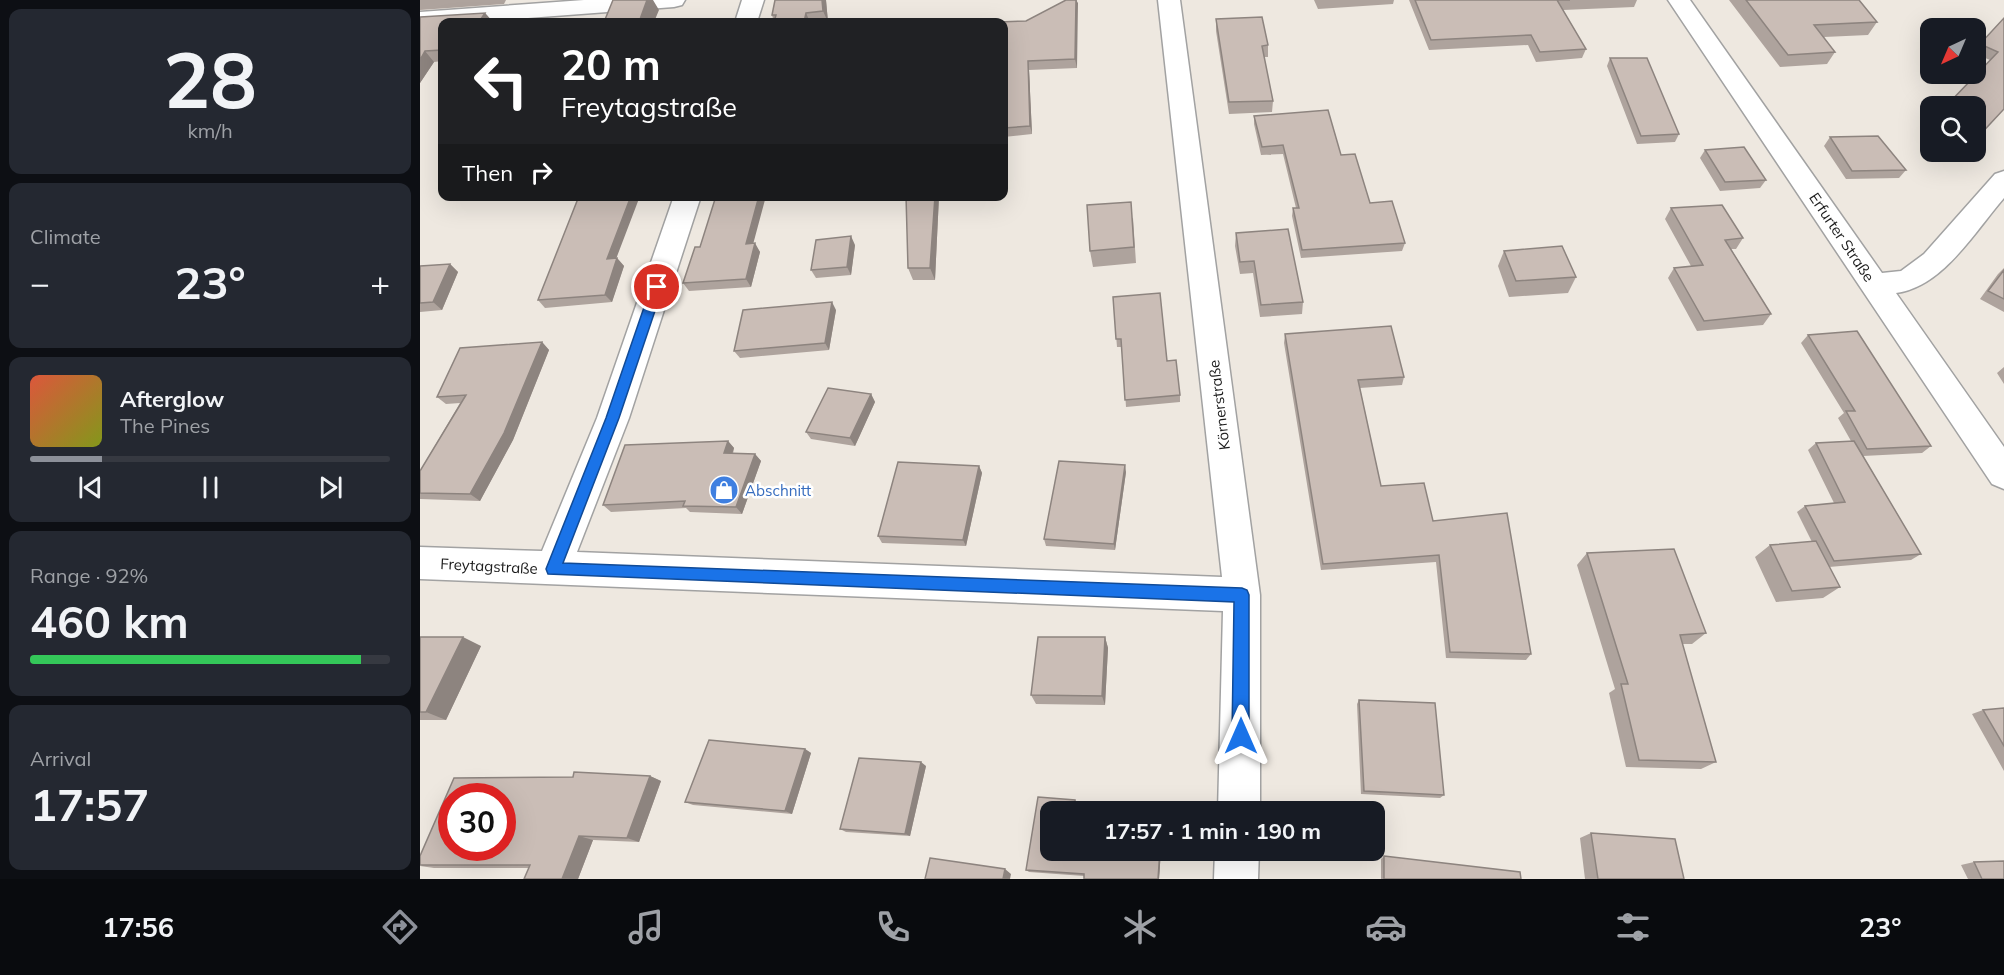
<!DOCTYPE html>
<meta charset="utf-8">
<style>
:root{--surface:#171b24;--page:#242831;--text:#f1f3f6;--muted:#9ea1a6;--line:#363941;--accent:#8c9099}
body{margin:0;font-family:Mulish,sans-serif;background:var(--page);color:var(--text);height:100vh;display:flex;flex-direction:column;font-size:22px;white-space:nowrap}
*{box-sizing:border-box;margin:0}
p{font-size:20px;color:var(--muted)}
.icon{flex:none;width:33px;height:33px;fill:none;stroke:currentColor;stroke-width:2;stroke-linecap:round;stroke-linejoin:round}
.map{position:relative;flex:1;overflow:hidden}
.drawer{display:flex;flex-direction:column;gap:9px;padding:9px;background:#0d0f14;width:420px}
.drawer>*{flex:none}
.guide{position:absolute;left:18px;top:18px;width:570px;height:183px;border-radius:12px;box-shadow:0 6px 24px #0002;background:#202124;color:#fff;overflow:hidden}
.needle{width:39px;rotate:224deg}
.tools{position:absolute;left:1500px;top:18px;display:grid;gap:12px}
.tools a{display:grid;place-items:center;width:66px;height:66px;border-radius:12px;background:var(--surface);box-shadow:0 6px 24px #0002;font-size:30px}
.speed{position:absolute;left:18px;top:783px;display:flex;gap:12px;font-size:30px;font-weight:700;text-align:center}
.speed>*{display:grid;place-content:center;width:78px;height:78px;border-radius:50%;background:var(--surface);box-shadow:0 6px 24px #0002;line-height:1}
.speed .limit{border:9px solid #d22;background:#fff;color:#111}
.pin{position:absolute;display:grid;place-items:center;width:51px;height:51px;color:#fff;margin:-26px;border:3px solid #fff;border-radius:50%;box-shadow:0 2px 6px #0007}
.me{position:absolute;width:66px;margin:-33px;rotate:0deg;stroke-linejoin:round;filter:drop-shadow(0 0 4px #0008)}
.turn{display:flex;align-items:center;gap:21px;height:126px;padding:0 24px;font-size:27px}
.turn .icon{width:78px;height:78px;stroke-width:2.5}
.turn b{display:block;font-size:42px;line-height:51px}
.then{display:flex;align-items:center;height:57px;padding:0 24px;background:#0003;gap:12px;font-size:22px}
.big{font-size:45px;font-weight:700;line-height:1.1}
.drawer .card{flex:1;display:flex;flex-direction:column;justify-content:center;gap:9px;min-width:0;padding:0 21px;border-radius:12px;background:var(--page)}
.drawer .dial{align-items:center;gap:0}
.dial b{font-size:78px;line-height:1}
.song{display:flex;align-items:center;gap:18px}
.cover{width:72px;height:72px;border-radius:9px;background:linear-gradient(135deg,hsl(10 70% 55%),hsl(70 70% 35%))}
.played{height:6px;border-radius:3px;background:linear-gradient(90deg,var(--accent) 20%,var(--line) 20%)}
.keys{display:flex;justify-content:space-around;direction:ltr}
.heat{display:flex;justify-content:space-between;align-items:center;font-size:33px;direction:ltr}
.charge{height:9px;border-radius:4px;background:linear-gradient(90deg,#34c759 92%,var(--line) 0)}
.trip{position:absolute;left:620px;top:801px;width:345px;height:60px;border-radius:12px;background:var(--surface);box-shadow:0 6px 24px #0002;font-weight:700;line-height:60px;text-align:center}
.tabs{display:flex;height:96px;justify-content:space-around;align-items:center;background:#090b0e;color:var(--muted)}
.tabs .icon{width:42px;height:42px}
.tabs .on{color:var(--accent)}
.tabs b{font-size:27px;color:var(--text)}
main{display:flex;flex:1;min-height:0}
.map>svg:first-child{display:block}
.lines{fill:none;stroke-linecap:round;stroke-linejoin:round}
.minor-casing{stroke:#a2a2a2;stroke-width:3}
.minor{fill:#fff;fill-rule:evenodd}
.wall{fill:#aea39d}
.shaded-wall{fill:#8d847f}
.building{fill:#cabdb6;stroke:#8d847f;stroke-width:1.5;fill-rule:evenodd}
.route{fill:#1a73e8;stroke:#114b97;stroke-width:1.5}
.labels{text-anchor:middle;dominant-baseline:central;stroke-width:5;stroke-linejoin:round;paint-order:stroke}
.street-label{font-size:15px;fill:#1b1b1b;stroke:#fff}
.shop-label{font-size:15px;fill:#366cbe;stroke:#fff;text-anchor:start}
</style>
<main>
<section class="drawer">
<div class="card dial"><b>28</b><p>km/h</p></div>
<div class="card"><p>Climate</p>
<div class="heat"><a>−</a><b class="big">23°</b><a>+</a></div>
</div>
<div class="card">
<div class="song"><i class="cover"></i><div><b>Afterglow</b><p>The Pines</p></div></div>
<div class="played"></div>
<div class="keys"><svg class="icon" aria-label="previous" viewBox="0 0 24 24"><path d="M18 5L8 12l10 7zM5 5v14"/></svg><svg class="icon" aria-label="pause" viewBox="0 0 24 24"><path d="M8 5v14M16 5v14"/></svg><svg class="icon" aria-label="next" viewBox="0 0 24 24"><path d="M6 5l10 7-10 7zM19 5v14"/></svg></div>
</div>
<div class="card"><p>Range · 92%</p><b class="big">460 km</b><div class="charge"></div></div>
<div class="card"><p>Arrival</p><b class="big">17:57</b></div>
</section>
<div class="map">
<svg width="1584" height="879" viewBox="0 0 1584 879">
<rect width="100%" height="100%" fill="#eee8e0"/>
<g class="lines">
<g class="minor-casing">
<path id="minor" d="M 164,0 L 265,0 L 262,5 L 254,7 L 0,26 L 0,12 Z
M 322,0 L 344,0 L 337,22 L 315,22 Z
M 738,0 L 760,0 L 840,595 L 840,812 L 798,812 L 803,611 L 0,579 L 0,547 L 122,551 L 177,418 L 254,196 L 281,196 L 209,418 L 157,552 L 802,577 Z
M 1248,0 L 1270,0 L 1462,273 L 1481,271 L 1504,254 L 1575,174 L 1584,171 L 1584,198 C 1555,231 1523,287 1476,293 L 1584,447 L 1584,489 L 1572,484 Z
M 795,850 L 839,850 L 838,879 L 794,879 Z"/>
</g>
<use href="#minor" class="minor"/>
</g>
<path class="wall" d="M 0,0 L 86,0 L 84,4 L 0,10 Z
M 355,0 L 406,0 L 408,22 L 354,22 L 352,15 Z
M 646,0 L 657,0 L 657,68 L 609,70 L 612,134 L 584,137 L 584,22 L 606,21 Z
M 894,0 L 974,0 L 973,4 L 898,9 Z
M 989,0 L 1217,0 L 1214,7 L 1143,10 L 1166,49 L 1162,58 L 1116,62 L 1108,45 L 1009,50 Z
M 1309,0 L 1439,0 L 1457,22 L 1448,35 L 1404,37 L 1415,52 L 1407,64 L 1360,67 Z
M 65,13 L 73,22 L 22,22 L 22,61 L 14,62 L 0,83 L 0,18 Z
M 1584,18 L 1584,109 L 1570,60 L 1556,54 L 1556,50 L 1560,44 Z
M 796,19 L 848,45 L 848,57 L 844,57 L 853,101 L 852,112 L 809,114 L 796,31 Z
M 1190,58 L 1259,134 L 1255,142 L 1217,144 L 1187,66 Z
M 834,116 L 921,155 L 950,203 L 985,243 L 982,251 L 881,258 L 872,216 L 873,208 L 876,208 L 863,154 L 841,155 L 834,124 Z
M 1510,123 L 1510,137 L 1502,133 Z
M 1410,137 L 1486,170 L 1479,178 L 1426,179 L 1404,146 Z
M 1285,150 L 1346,180 L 1340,188 L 1300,191 L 1280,158 Z
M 486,196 L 519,196 L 515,280 L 493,280 L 488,268 Z
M 1251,208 L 1323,238 L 1316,249 L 1311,249 L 1351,314 L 1343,325 L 1277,331 L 1248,278 L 1254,268 L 1271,266 L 1245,219 Z
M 713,218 L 716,263 L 673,267 L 670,251 Z
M 816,233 L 883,302 L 882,314 L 840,317 L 833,273 L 820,274 L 815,246 Z
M 333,243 L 340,252 L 331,287 L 269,291 L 263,283 L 280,247 Z
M 435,245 L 431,275 L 396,278 L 391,270 Z
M 1084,251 L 1156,277 L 1148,293 L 1089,297 L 1078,266 Z
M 197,258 L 204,266 L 192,302 L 125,308 L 118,300 Z
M 30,264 L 38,272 L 22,310 L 0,312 L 0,266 Z
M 1584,268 L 1584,312 L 1560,299 L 1578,274 Z
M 693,297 L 747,361 L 760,395 L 760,402 L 706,407 L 702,347 L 697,347 Z
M 416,310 L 409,350 L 320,358 L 314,351 Z
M 865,334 L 984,377 L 982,385 L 940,388 L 961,486 L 1013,521 L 1111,654 L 1106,660 L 1026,658 L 1016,562 L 901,570 L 864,343 Z
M 1388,335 L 1511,446 L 1502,453 L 1443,456 L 1501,554 L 1491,560 L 1409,567 L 1420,587 L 1403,598 L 1356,602 L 1335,557 L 1350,545 L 1392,542 L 1377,512 L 1385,506 L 1414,503 L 1388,450 L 1396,443 L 1431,441 L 1418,418 L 1424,413 L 1381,343 Z
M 122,342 L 129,350 L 93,440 L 60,501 L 0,499 L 0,471 L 40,403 L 26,404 L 17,397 Z
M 1584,367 L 1584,384 L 1577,373 Z
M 451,394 L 455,402 L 435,446 L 391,439 L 386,432 Z
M 308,441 L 314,448 L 313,454 L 335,454 L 341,461 L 322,514 L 270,512 L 266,508 L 191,512 L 183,505 Z
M 559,466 L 562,473 L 546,546 L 462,543 L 458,536 Z
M 706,472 L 695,550 L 626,546 L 624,539 Z
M 1167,553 L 1286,633 L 1272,644 L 1262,644 L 1296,762 L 1281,769 L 1206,767 L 1189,693 L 1195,689 L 1157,565 Z
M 0,637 L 61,646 L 26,720 L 0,720 Z
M 685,637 L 688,648 L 685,705 L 616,704 L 611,695 Z
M 939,700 L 1024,795 L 1020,798 L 941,794 L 937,704 Z
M 1584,708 L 1584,771 L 1552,714 L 1563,710 Z
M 385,749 L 391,753 L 372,814 L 273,805 L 265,802 Z
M 506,766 L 490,836 L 426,832 L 420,829 Z
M 230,776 L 241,781 L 219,842 L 173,840 L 158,879 L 104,879 L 109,868 L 14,868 L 0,866 Z
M 655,800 L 657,803 L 630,850 L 741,850 L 739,879 L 664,876 L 609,872 L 606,870 Z
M 1171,833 L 1264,879 L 1165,879 L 1160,838 Z
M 964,856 L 1101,879 L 961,879 L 961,859 Z
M 1554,862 L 1584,879 L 1548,879 L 1541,865 Z"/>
<path class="shaded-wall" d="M 227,0 L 233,0 L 239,10 L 234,22 L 219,22 Z
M 402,0 L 406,0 L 408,22 L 403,11 Z
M 656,0 L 658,3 L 657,68 L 655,59 Z
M 65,13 L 73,22 L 59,22 Z
M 386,13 L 390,22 L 384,22 Z
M 5,51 L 14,62 L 0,83 L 0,60 Z
M 608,61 L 609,70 L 612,134 L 610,126 Z
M 211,196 L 220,196 L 193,267 L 187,259 Z
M 339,196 L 346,196 L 331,252 L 326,244 Z
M 515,196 L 519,196 L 515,280 L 510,268 Z
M 431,236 L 435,245 L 431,275 L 427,267 Z
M 335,243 L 340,252 L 331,287 L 326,279 Z
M 197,258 L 204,266 L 192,302 L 185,295 Z
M 30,264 L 38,272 L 22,310 L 13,302 Z
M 412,302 L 416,310 L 409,350 L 405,343 Z
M 122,342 L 129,350 L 93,440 L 60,501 L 50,494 Z
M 451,394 L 455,402 L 435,446 L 430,438 Z
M 308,441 L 314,448 L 310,460 L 304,453 Z
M 335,454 L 341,461 L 322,514 L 316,507 Z
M 705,465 L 706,472 L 695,550 L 694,544 Z
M 559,466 L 562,473 L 546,546 L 543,540 Z
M 43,637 L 61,646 L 26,720 L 6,712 Z
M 685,637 L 688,648 L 685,705 L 682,696 Z
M 385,749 L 391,753 L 372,814 L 365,811 Z
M 501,762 L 506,766 L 490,836 L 485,834 Z
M 230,776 L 241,781 L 219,842 L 207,838 Z
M 655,800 L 657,803 L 656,812 L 653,812 Z
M 159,836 L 173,840 L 158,879 L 142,879 Z
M 740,850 L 741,850 L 739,879 L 738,879 Z
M 585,869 L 591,874 L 590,879 L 583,879 Z"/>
<path class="building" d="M 193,0 L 227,0 L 219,22 L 184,22 Z
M 355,0 L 402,0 L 403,11 L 386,13 L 384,22 L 354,22 L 356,15 L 352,15 Z
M 646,0 L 656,0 L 655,59 L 608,61 L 610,126 L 584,128 L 584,22 L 579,22 L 606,21 Z
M 995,0 L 1150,0 L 1137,0 L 1166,49 L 1120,52 L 1111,35 L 1011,40 Z
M 1326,0 L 1439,0 L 1457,22 L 1394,25 L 1415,52 L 1368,55 Z
M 65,13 L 59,22 L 22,22 L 22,50 L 5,51 L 0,60 L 0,17 Z
M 842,17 L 848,45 L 842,46 L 853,101 L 809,102 L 796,19 Z
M 1584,18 L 1584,109 L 1556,139 L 1556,106 L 1526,106 L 1578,52 L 1560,44 Z
M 1190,58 L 1227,58 L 1259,134 L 1221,136 Z
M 908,110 L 921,155 L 935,154 L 950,203 L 972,201 L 985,243 L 882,250 L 873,208 L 879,208 L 863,145 L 842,147 L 834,116 Z
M 1458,136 L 1486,170 L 1432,171 L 1410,137 Z
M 1324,147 L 1346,180 L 1305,182 L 1285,150 Z
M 159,196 L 211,196 L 187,259 L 197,258 L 185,295 L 118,300 Z
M 296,196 L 339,196 L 326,244 L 335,243 L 326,279 L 263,283 L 275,247 L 280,247 Z
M 486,196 L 515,196 L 510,268 L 488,268 Z
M 711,202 L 714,247 L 670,251 L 667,205 Z
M 1302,205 L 1323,238 L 1305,240 L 1351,314 L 1284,321 L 1254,268 L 1283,265 L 1251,208 Z
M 868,229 L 883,302 L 841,305 L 834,261 L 820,262 L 816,233 Z
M 431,236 L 427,267 L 391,270 L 396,240 Z
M 1142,246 L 1156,277 L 1096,281 L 1084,251 Z
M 30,264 L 13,302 L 0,303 L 0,266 Z
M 1584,270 L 1584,299 L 1568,291 Z
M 740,293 L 747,361 L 756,360 L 760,395 L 705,400 L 701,339 L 696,339 L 693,297 Z
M 412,302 L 405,343 L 314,351 L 323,310 Z
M 971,326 L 984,377 L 938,380 L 961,486 L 1004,483 L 1013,521 L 1087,513 L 1111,654 L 1030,652 L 1019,555 L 903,564 L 865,334 Z
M 1437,331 L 1511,446 L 1447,449 L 1426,411 L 1435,411 L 1388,335 Z
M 122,342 L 84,433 L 50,494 L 0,493 L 0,471 L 46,395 L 17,397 L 40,348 Z
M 408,388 L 451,394 L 430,438 L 386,432 Z
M 308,441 L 304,453 L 335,454 L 316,507 L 263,506 L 265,501 L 183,505 L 205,445 Z
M 1434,441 L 1501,554 L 1414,561 L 1385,506 L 1425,502 L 1396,443 Z
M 639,461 L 705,465 L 694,544 L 624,539 Z
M 478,462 L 559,466 L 543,540 L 458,536 Z
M 1396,541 L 1420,587 L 1372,591 L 1350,545 Z
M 1254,549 L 1286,633 L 1260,635 L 1296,762 L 1219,760 L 1201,684 L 1208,684 L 1167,553 Z
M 0,637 L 43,637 L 6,712 L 0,712 Z
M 618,637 L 685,637 L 682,696 L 611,695 Z
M 939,700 L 1015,703 L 1024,795 L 944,791 Z
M 1584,708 L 1584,746 L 1563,710 Z
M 289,740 L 385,749 L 365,811 L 265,802 Z
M 439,758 L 501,762 L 485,834 L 420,829 Z
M 154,772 L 230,776 L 207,838 L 159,836 L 142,879 L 104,879 L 110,865 L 0,865 L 0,856 L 34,778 L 153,777 ZM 32,796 L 82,796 L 82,848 L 32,848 Z
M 618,797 L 655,800 L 653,812 L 630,812 L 630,850 L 740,850 L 738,879 L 664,879 L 664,874 L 606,870 Z
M 1171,833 L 1255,839 L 1264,879 L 1178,879 Z
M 964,856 L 1100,872 L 1101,879 L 964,879 Z
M 510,858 L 585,869 L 583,879 L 505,879 Z
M 1584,861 L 1584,879 L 1562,879 L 1554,862 Z"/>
<path class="route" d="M 237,283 L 243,287 L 199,418 L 143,563 L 822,588 L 827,590 L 829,595 L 829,736 L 827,742 L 821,744 L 815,742 L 812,736 L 814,602 L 128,574 L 126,569 L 186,418 L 231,287 Z"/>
<defs>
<g id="shop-disc" transform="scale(1.5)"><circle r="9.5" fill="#3f7fe0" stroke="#fff"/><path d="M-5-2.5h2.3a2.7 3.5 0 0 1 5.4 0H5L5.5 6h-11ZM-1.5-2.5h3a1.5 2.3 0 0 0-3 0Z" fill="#fff"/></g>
</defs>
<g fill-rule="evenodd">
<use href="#shop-disc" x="304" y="490"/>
</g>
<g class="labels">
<g class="street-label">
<text transform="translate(1422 237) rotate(56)">Erfurter Straße</text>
<text transform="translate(799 405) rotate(-97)">Körnerstraße</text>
<text transform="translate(69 566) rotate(3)">Freytagstraße</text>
</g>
<g class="shop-label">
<text x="325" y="490">Abschnitt</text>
</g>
</g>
</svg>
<div class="tools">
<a><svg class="needle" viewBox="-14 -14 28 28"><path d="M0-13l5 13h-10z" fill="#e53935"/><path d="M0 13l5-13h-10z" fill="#9ea1a6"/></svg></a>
<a><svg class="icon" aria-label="search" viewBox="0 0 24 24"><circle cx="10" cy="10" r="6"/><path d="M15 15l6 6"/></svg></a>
</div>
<div class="speed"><div class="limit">30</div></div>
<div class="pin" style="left:237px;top:287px;background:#d93025"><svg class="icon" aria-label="arrive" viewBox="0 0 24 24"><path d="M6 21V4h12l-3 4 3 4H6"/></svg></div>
<svg class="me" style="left:821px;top:736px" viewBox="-20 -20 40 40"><path d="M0-17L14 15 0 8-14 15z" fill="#1a73e8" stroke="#fff" stroke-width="4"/></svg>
<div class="trip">17:57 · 1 min · 190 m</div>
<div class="guide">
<div class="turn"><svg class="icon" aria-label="left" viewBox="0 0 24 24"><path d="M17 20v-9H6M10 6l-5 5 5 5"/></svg><div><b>20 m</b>Freytagstraße</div></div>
<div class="then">Then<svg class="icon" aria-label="right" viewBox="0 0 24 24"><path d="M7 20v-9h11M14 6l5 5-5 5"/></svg></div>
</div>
</div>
</main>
<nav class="tabs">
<b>17:56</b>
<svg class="icon on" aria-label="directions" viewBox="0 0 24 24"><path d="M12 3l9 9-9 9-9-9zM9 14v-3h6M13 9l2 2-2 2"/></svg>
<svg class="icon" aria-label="music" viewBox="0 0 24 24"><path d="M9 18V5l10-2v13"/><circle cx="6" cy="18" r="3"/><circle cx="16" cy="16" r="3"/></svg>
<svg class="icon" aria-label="phone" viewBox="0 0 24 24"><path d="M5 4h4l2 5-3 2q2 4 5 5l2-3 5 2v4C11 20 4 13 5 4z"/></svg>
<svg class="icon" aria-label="climate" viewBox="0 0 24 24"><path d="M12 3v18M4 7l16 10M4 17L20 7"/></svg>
<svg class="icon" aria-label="car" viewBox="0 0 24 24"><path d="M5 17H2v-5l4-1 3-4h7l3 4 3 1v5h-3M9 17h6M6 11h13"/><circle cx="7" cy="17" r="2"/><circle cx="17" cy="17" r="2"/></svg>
<svg class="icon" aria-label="filters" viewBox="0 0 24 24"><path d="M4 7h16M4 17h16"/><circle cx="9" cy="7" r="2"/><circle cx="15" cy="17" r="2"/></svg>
<b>23°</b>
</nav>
